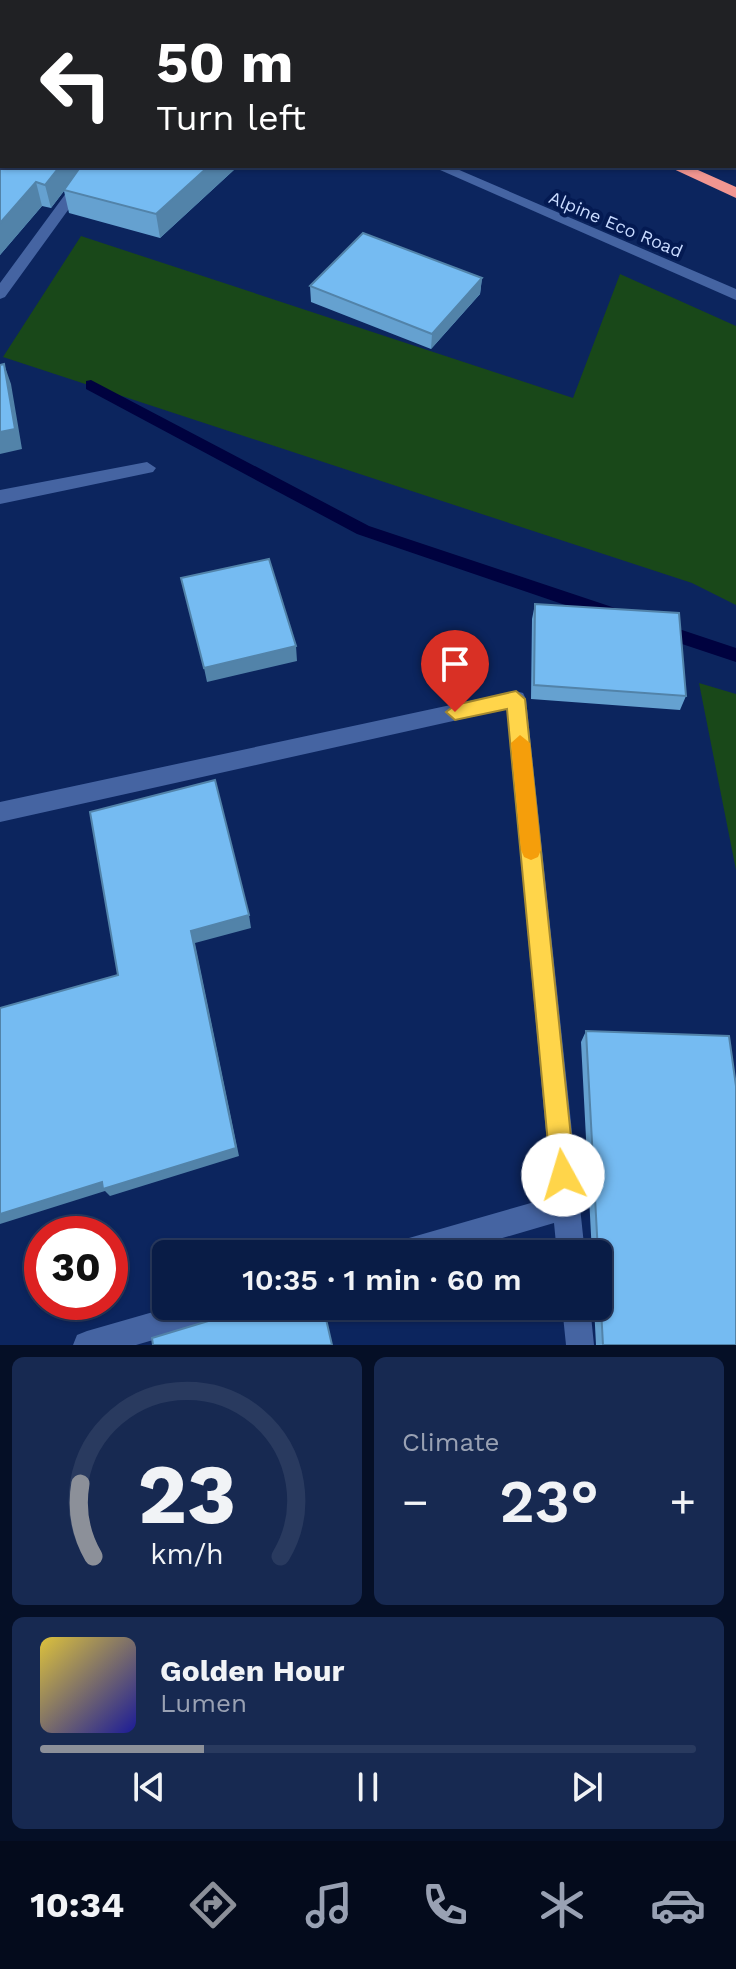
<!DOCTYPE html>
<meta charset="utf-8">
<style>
:root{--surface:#091c46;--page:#172951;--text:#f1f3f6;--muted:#99a1b3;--line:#293a5f;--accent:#8c9099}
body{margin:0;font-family:"Work Sans",sans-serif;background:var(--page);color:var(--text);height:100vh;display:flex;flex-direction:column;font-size:30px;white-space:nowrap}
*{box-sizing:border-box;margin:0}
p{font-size:26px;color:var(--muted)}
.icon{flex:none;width:44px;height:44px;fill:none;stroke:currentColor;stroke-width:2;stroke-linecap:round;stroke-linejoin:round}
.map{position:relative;height:1345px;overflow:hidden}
.drawer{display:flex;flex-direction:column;gap:12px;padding:12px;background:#050f26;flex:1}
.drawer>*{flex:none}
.guide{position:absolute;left:0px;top:0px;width:736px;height:168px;box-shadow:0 2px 6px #0004,0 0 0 2px var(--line);background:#202124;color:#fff;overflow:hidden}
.speed{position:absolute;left:24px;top:1216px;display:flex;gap:16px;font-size:40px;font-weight:700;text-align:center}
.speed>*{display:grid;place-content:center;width:104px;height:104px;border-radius:50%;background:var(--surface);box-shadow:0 2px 6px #0004,0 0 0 2px var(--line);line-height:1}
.speed .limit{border:12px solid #d22;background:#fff;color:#111}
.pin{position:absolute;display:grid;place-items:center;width:68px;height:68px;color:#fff;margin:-82px -34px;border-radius:50% 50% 50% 0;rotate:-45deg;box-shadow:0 0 8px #0007}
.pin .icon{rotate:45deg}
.me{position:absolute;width:88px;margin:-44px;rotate:354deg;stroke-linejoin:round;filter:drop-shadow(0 0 6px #0008)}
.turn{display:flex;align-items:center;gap:28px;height:168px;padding:0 24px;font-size:36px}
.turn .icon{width:104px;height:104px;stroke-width:2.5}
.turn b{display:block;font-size:56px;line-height:68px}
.big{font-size:60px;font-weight:600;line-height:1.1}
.drawer .widget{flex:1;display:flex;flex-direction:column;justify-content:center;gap:12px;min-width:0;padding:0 28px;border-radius:12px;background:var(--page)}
.drawer .dial{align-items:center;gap:0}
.dial svg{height:208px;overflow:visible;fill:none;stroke:var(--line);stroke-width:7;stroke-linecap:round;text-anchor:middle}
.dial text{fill:var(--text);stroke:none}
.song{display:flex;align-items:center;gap:24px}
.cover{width:96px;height:96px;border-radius:12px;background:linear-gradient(135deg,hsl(50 70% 55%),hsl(240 70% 35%))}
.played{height:8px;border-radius:4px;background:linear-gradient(90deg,var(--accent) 25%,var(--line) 25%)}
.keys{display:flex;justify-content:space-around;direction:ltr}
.heat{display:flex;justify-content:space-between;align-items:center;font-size:44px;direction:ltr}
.drawer .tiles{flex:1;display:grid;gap:12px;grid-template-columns:1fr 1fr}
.widget:last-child{grid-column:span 2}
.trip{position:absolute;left:152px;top:1240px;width:460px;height:80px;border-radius:12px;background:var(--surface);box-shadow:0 2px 6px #0004,0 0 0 2px var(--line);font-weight:600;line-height:80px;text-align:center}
.dock{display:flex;height:128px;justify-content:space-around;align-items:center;background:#040b1c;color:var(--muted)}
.dock .icon{width:56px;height:56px}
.dock .selected{color:var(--accent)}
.dock b{font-size:36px;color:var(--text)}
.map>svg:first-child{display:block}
.green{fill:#194819}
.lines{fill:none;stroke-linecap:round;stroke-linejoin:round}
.stream{fill:#00023f;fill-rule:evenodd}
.minor{fill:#4564a2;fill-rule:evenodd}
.highway{fill:#f29691;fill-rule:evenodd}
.wall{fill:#65a1d0}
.shaded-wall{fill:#5283a9}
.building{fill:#75bbf2;stroke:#5283a9;stroke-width:2}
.route{fill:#ffd54a;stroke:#a68a30;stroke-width:2}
.slow{fill:#f59e0b}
.labels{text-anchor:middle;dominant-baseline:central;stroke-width:8;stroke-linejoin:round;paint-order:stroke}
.far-street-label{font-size:18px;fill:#c9dbff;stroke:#041a52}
</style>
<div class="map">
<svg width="736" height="1345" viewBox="0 0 736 1345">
<rect width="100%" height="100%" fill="#0c255e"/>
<path class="green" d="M 81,236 L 573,398 L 620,274 L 736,326 L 736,605 L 692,583 L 3,357 Z
M 699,683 L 736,694 L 736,870 Z"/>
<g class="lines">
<path class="stream" d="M 91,380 L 369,526 L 624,611 L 627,616 L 618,623 L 357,534 L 86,389 L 86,381 Z
M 658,622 L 736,648 L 736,662 L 652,634 L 649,629 L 652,624 Z"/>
<path class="minor" d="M 494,0 L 509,0 L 511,2 L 496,2 Z
M 0,109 L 2,110 L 2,118 L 0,117 Z
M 86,166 L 100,166 L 5,297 L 0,299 L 0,283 Z
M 431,166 L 450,166 L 736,289 L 736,300 Z
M 147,462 L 156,468 L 153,472 L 0,504 L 0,490 Z
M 516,691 L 523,693 L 526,699 L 585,1254 L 557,1254 L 554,1223 L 448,1254 L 388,1254 L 392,1244 L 402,1240 L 552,1197 L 507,709 L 0,822 L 0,802 Z
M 174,1306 L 236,1306 L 232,1316 L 222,1320 L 136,1345 L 73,1345 L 77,1335 L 87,1331 Z
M 562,1306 L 590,1306 L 594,1345 L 566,1345 Z"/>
<path class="highway" d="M 277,0 L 295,0 L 296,2 L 278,2 Z
M 368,0 L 385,0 L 386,2 L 369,2 Z
M 734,143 L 736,144 L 736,154 L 734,153 Z
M 667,166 L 689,166 L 736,187 L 736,198 Z"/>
</g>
<path class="wall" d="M 0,117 L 2,166 L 236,168 L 160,238 L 69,213 L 64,191 L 51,208 L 42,206 L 0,255 Z
M 482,278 L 480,294 L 431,349 L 311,302 L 310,286 Z
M 535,604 L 686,696 L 680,710 L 531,699 L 532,619 Z
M 586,1031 L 736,1345 L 596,1345 L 594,1306 L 598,1306 L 598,1254 L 592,1254 L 581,1042 Z"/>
<path class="shaded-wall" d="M 60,166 L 84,166 L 64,190 L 64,191 L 51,208 L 45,185 Z
M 209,166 L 236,166 L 236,168 L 160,238 L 156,214 Z
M 36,182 L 42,206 L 0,255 L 0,223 Z
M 482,278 L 480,294 L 431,349 L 432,334 Z
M 4,364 L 11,384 L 22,449 L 0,454 L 0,432 Z
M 296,646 L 297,661 L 207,682 L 204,668 Z
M 249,915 L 251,928 L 195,943 L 239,1156 L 110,1196 L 105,1191 L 0,1224 L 0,1214 L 191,931 Z"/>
<path class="building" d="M 567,0 L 620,0 L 608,2 L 569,2 Z
M 622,0 L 736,0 L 736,39 L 734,40 L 734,2 L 624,2 Z
M 0,117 L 2,117 L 2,166 L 60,166 L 45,185 L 36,182 L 0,223 Z
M 81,166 L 209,166 L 156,214 L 64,190 Z
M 363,233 L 482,278 L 432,334 L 310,286 Z
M 4,364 L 15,429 L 0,432 L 0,365 Z
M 269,559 L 296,646 L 204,668 L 181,578 Z
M 535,604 L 679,613 L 686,696 L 534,685 Z
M 215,780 L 249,915 L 191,931 L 236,1148 L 103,1189 L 102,1182 L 0,1214 L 0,1008 L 118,975 L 90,812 Z
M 586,1031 L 729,1036 L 736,1086 L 736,1345 L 603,1345 Z
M 240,1306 L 323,1306 L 332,1345 L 153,1345 L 152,1338 L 218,1318 L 232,1308 Z"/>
<path class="route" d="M 516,691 L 525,699 L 575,1175 L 571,1183 L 563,1187 L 554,1183 L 551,1175 L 507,709 L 455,720 L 446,712 L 455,705 Z"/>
<path class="slow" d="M 520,735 L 530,743 L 541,850 L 538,857 L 531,860 L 524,857 L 521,850 L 511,743 Z"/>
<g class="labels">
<g class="far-street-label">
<text transform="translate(616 224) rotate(23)">Alpine Eco Road</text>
</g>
</g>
</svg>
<div class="speed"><div class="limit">30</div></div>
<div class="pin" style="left:455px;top:712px;background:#d93025"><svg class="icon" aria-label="arrive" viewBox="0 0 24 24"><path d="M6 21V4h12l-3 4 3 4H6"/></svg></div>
<svg class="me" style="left:563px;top:1175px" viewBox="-20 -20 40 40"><circle r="19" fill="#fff"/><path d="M0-13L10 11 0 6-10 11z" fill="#ffd54a"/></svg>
<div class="trip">10:35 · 1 min · 60 m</div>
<div class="guide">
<div class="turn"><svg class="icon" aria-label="left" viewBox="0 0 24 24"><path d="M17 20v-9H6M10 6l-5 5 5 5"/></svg><div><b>50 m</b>Turn left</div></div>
</div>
</div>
<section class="drawer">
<div class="tiles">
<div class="widget dial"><svg viewBox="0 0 100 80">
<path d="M14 69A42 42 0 1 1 86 69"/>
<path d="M14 69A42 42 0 0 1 9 41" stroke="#8c9099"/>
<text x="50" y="56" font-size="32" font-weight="700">23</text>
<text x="50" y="72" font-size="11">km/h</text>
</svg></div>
<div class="widget"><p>Climate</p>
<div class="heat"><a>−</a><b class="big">23°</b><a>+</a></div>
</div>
<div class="widget">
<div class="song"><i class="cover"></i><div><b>Golden Hour</b><p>Lumen</p></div></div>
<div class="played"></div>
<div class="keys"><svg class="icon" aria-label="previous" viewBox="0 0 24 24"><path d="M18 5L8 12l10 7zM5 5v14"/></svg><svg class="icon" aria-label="pause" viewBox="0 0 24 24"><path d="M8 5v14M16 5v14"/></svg><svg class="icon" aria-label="next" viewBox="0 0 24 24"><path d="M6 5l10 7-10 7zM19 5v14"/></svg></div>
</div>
</div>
</section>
<nav class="dock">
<b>10:34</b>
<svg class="icon selected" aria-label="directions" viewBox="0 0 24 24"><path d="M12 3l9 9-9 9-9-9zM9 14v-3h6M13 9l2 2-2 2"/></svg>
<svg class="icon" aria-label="music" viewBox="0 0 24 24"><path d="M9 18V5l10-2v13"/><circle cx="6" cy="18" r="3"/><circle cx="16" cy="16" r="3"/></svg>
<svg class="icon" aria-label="phone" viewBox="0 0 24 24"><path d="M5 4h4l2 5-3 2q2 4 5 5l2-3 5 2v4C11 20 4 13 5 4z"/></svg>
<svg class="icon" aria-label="climate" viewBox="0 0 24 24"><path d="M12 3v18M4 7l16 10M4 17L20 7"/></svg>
<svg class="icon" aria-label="car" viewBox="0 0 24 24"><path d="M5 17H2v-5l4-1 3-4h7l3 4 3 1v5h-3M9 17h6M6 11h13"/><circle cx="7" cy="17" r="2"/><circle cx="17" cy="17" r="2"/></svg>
</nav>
